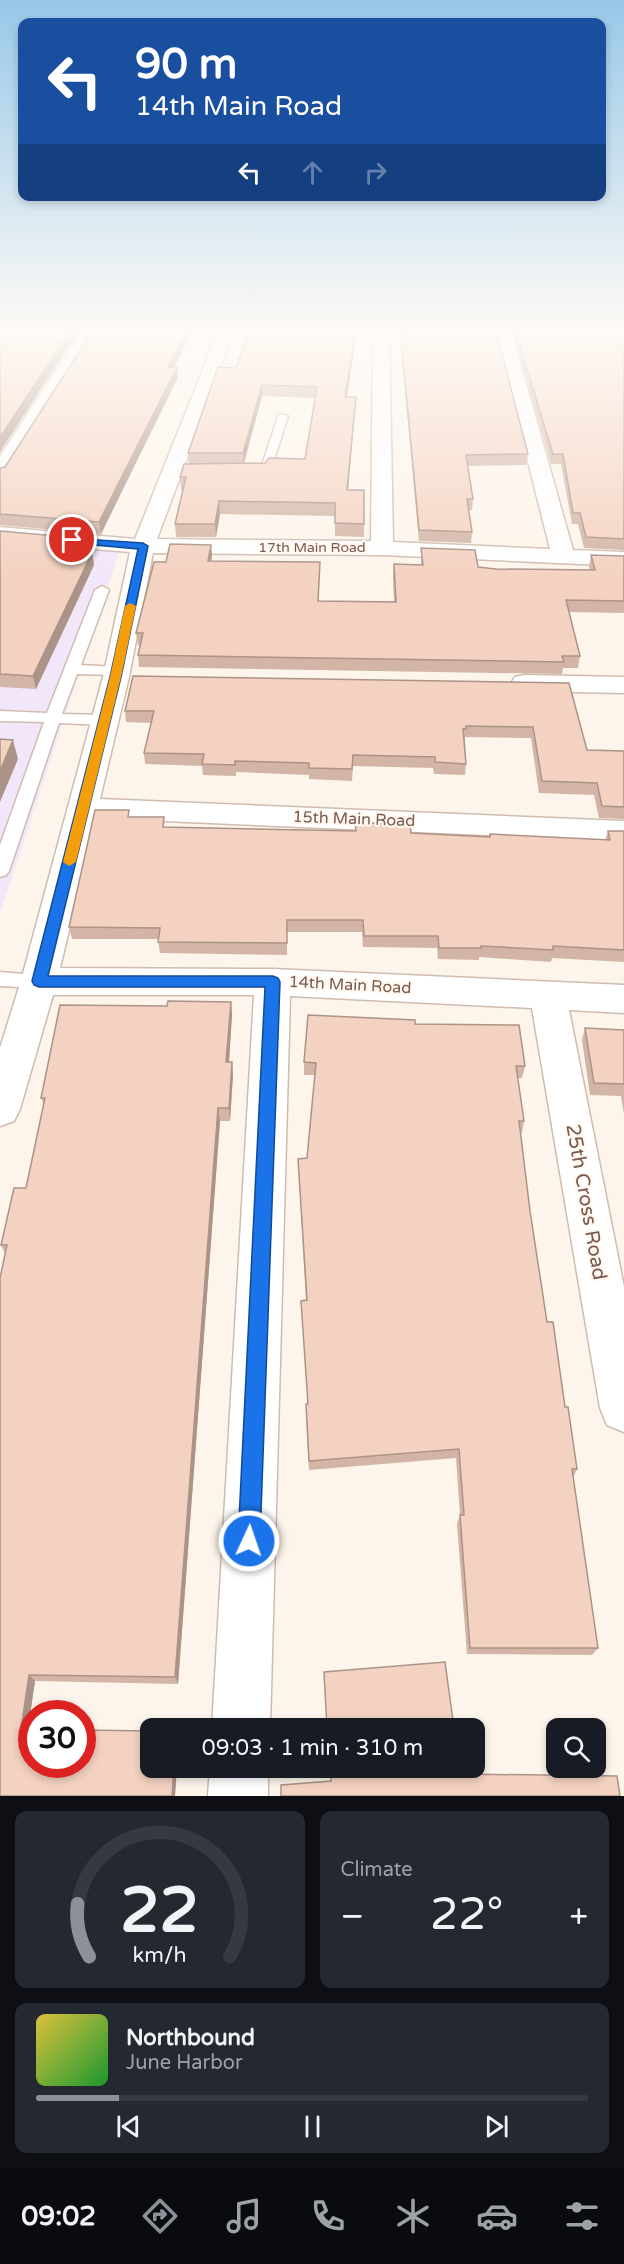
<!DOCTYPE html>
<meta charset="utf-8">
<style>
:root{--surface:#171b24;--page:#242831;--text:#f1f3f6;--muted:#9ea1a6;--line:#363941;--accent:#8c9099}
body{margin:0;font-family:"Varela Round",sans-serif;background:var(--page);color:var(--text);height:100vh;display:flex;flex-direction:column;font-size:22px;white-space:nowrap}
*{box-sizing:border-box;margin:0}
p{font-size:20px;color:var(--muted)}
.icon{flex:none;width:33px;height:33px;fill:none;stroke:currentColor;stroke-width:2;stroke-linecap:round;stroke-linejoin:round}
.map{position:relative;height:1796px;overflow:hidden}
.sheet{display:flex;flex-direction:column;gap:15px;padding:15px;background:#0d0f14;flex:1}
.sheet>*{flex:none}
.guide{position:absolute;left:18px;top:18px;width:588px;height:183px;border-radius:12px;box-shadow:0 3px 9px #0003;background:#1a4fa0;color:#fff;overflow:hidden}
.fabs{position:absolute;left:546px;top:1718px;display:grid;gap:12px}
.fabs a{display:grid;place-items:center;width:60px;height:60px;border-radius:12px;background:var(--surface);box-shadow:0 3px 9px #0003;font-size:30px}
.speed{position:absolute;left:18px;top:1700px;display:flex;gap:12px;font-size:30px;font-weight:700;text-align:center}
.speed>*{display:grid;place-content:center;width:78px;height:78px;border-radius:50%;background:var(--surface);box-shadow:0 3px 9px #0003;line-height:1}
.speed .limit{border:9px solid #d22;background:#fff;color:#111}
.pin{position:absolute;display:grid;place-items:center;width:51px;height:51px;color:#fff;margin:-26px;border:3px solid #fff;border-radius:50%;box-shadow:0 2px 6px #0007}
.me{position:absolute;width:66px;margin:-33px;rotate:3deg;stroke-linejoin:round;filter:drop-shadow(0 0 4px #0008)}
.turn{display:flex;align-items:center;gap:21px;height:126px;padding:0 18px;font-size:27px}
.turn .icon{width:78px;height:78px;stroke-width:2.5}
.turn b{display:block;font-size:42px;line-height:51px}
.lanes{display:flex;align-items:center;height:57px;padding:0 18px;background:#0003;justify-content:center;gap:30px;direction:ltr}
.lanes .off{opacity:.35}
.big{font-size:45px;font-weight:600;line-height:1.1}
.sheet .widget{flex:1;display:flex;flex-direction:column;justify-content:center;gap:9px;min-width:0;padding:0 21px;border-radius:12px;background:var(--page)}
.sheet .dial{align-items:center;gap:0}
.dial svg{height:156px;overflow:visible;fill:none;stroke:var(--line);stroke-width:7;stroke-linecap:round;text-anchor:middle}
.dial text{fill:var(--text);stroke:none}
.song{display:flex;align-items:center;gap:18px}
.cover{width:72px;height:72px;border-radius:9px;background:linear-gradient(135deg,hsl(50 70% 55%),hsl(130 70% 35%))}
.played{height:6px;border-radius:3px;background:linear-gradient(90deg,var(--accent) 15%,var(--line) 15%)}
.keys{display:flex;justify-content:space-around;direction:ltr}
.heat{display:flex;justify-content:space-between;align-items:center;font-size:33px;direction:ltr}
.sheet .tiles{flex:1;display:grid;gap:15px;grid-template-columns:1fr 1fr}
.widget:last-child{grid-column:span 2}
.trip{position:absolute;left:140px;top:1718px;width:345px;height:60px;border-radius:12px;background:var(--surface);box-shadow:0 3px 9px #0003;font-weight:600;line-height:60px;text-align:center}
.dock{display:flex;height:96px;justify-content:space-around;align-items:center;background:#090b0e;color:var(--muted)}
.dock .icon{width:42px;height:42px}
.dock .active{color:var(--accent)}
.dock b{font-size:27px;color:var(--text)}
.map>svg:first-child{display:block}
.education{fill:#f2e7fa}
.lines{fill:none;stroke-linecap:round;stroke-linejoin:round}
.service-casing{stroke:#d1bbaf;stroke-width:3}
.minor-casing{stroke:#d1bbaf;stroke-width:3}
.service{fill:#fff;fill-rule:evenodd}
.minor{fill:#fff;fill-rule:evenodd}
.wall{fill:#d2b5a6;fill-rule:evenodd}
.shaded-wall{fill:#ab9387}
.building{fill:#f4d2c1;stroke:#ab9387;stroke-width:1.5}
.route{fill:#1a73e8;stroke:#114b97;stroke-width:1.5}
.slow{fill:#f59e0b}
.labels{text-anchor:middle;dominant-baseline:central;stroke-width:4.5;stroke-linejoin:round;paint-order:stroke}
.far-street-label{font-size:14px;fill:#7b594b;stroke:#fff9f2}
.street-label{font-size:16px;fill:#7b594b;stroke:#fff9f2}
.near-street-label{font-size:20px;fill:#7b594b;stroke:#fff9f2}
</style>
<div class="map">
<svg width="624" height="1796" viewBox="0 0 624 1796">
<rect width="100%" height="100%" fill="#fdf5eb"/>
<path class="education" d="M 0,541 L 121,547 L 0,913 Z"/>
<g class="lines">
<g class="service-casing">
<path id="service" d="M 279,414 L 288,416 L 273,463 L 265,473 L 247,473 L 247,469 L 258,468 L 263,462 Z
M 102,586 L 109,590 L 81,665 L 117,667 L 124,671 L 117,675 L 77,674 L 62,714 L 105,715 L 113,720 L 105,725 L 59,723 L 9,871 L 6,875 L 0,877 L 0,845 L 44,722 L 0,721 L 0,711 L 47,713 L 95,590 Z
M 0,972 L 46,976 L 49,981 L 46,986 L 39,988 L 0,986 Z"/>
</g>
<g class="minor-casing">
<path id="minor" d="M 84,327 L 100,327 L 10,472 L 7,476 L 0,478 L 0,456 Z
M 220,327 L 236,327 L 157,539 L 371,541 L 373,327 L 389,327 L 393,542 L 550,549 L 494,327 L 510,327 L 573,550 L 624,552 L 624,566 L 382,555 L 153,553 L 129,677 L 100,799 L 624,821 L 624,841 L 96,818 L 60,968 L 273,969 L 624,985 L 624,1013 L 569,1010 L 624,1287 L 624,1432 L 607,1425 L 600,1408 L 532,1008 L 290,996 L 270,1728 L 212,1728 L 254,995 L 53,995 L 20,1109 L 14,1121 L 0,1126 L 0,1048 L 21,981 L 103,677 L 130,552 L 0,541 L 0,527 L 135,539 Z
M 524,675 L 624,677 L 624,693 L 524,691 L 515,689 L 511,683 L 515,677 Z
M 210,1767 L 268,1767 L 268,1796 L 208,1796 Z"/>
</g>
<use href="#service" class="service"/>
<use href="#minor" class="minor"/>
</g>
<path class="wall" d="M 250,327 L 358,327 L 347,397 L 356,397 L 348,490 L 364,524 L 364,537 L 335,536 L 335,516 L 220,514 L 216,537 L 176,537 L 175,524 L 183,490 L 181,490 L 180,477 L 189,464 L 188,453 L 236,368 ZM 262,396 L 315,398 L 305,459 L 265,463 L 244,463 Z
M 399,327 L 495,327 L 528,454 L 526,465 L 467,466 L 473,499 L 472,510 L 469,510 L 472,532 L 471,543 L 419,541 Z
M 511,327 L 624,327 L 624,550 L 584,548 L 578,524 L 572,524 L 561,464 L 551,464 Z
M 174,367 L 177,367 L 178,377 L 101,534 L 0,525 L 0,468 L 5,467 Z
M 0,531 L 90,539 L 92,551 L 91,553 L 92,553 L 94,565 L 36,689 L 0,687 Z
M 211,545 L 212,556 L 211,561 L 319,601 L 394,602 L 393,576 L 394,564 L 421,565 L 421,548 L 478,567 L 496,569 L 590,570 L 589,567 L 591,555 L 624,556 L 624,613 L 569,612 L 580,656 L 578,668 L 563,668 L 562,674 L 139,667 L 138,655 L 140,645 L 138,645 L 136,633 L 166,562 Z
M 569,683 L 587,750 L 624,751 L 624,819 L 599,818 L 594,795 L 539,793 L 531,738 L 465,737 L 466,764 L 465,775 L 434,774 L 433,768 L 353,766 L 352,781 L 309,779 L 309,775 L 236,772 L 236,776 L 203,775 L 202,766 L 145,764 L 144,753 L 151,723 L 126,722 L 125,711 Z
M 130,817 L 166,827 L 355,831 L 355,823 L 411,833 L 489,837 L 490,834 L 605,840 L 608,831 L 624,831 L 624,962 L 552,958 L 551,962 L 479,957 L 479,960 L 438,959 L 437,948 L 363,947 L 362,932 L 287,932 L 287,955 L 160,953 L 158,939 L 72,939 L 69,927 Z
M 231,1002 L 232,1015 L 229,1062 L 232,1062 L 233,1075 L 230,1121 L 220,1121 L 178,1684 L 35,1681 L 28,1729 L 150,1767 L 177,1767 L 175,1796 L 0,1796 L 5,1254 L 1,1245 L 26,1188 L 44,1106 L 41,1098 L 167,1006 Z
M 415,1024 L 525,1066 L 522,1078 L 518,1078 L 524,1121 L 522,1133 L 520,1133 L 530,1211 L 547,1322 L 565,1407 L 577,1469 L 573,1478 L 598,1648 L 592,1655 L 467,1654 L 457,1524 L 460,1515 L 456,1458 L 309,1470 L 306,1414 L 308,1404 L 301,1301 L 306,1301 L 298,1159 L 307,1158 L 315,1075 L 304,1075 L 304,1062 Z
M 585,1028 L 624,1030 L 624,1114 L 621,1096 L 590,1095 L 582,1040 Z
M 324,1672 L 454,1728 L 327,1728 Z"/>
<path class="shaded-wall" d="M 73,327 L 81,327 L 0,452 L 0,437 Z
M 189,327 L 195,327 L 169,377 L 168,367 Z
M 356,327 L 358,327 L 345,408 L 345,397 Z
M 177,367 L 178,377 L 101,534 L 99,522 Z
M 262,385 L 262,396 L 243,466 L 243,453 Z
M 356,397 L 355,409 L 347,502 L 347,490 Z
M 219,501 L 220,514 L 216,537 L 215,524 Z
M 90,539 L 92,551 L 84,565 L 82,553 Z
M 211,545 L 212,556 L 209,572 L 208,561 Z
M 92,553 L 94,565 L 36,689 L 33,676 Z
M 13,740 L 18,759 L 0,802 L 0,771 Z
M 231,1002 L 232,1015 L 228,1075 L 226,1062 Z
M 232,1062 L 233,1075 L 230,1121 L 229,1108 Z
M 218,1108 L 220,1121 L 178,1684 L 175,1677 Z
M 29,1675 L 35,1681 L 27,1735 L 21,1729 Z
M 174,1767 L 177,1767 L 175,1796 L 172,1796 Z"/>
<path class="building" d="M 0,327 L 73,327 L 0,437 Z
M 95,327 L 189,327 L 168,367 L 177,367 L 99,522 L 0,514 L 0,468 L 5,467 Z
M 250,327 L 356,327 L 345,397 L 356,397 L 347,490 L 364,490 L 364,524 L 335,523 L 335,503 L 219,501 L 215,524 L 175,524 L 186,477 L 180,477 L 184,464 L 265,463 L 269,458 L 305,459 L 317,387 L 262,385 L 243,453 L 188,453 L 218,367 L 236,368 Z
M 400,327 L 495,327 L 528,454 L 466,455 L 473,499 L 467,499 L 472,532 L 419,530 Z
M 514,327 L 624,327 L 624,539 L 586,537 L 580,513 L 573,513 L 563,454 L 553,454 Z
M 0,531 L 90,539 L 82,553 L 92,553 L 33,676 L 0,674 Z
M 170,544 L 211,545 L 208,561 L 320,562 L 318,601 L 396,602 L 394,564 L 423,565 L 421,548 L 475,550 L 478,567 L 496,569 L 595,570 L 591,555 L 624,556 L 624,601 L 566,600 L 580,656 L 562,656 L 564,662 L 138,655 L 143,633 L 136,633 L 154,562 L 166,562 Z
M 133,676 L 569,683 L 587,750 L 624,751 L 624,807 L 602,806 L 597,783 L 542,781 L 533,727 L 466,726 L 466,729 L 463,729 L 466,764 L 435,762 L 435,757 L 353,755 L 352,769 L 309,768 L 309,763 L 235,761 L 235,765 L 202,764 L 204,754 L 144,753 L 154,711 L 125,711 Z
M 0,739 L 13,740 L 0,771 Z
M 95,810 L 129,810 L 128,817 L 164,817 L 163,827 L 356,831 L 355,823 L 410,823 L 411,833 L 490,837 L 490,834 L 610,840 L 608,831 L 624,831 L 624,950 L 553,946 L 553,950 L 481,946 L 481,948 L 439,948 L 438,936 L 364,936 L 363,920 L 287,920 L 287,943 L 158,942 L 160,928 L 69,927 Z
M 168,1001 L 231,1002 L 226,1062 L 232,1062 L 229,1108 L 218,1108 L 175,1677 L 29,1675 L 21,1729 L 32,1729 L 32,1764 L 82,1764 L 82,1730 L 150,1731 L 150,1767 L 174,1767 L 172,1796 L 0,1796 L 0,1278 L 7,1245 L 1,1245 L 14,1188 L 26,1188 L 45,1098 L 41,1098 L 60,1005 L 167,1006 Z
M 308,1015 L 415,1020 L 415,1024 L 519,1025 L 525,1066 L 516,1066 L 524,1121 L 519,1121 L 530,1211 L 547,1322 L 553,1322 L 565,1407 L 568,1407 L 577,1469 L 572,1469 L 598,1648 L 470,1648 L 460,1515 L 464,1515 L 459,1449 L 309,1461 L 306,1404 L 308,1404 L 301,1301 L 307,1300 L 298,1159 L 307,1158 L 316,1063 L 304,1062 Z
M 585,1028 L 624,1030 L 624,1084 L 594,1083 Z
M 445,1662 L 454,1728 L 327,1728 L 324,1672 Z
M 330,1767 L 459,1767 L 459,1774 L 617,1776 L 620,1796 L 281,1796 L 281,1785 L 331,1781 Z"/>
<linearGradient id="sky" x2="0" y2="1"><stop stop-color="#97c8e8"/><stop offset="0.57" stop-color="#fefaf6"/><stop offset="1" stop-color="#fefaf6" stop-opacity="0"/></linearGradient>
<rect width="624" height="578" fill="url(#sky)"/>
<path class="route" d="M 68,538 L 143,543 L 148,546 L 121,677 L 48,976 L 273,976 L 278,978 L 280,982 L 260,1541 L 256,1549 L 249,1552 L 241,1549 L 238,1541 L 265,987 L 39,987 L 34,985 L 32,981 L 110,677 L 138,549 L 72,543 L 68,542 Z"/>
<path class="slow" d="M 130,603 L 136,606 L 121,677 L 76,862 L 69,866 L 63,862 L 110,677 L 125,606 Z"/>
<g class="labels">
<g class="far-street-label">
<text x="312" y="547">17th Main Road</text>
</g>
<g class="street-label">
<text transform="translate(354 819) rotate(2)">15th Main Road</text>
<text transform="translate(350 985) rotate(3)">14th Main Road</text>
</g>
<g class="near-street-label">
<text transform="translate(586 1202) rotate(80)">25th Cross Road</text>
</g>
</g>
</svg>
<div class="fabs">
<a><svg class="icon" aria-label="search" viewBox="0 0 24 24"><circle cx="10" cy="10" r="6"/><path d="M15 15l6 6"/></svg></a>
</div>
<div class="speed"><div class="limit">30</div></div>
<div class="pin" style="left:72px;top:540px;background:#d93025"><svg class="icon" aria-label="arrive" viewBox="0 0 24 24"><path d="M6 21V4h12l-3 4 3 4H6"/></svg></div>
<svg class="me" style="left:249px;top:1541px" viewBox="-20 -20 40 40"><circle r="17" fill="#1a73e8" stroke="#fff" stroke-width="3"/><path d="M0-11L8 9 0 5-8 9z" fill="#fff"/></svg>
<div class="trip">09:03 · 1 min · 310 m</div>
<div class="guide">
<div class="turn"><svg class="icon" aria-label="left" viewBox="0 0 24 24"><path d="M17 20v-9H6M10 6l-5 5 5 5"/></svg><div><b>90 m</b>14th Main Road</div></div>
<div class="lanes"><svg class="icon" aria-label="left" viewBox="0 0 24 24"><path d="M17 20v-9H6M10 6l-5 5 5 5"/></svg><svg class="icon off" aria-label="ahead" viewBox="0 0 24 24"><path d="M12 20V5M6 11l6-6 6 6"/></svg><svg class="icon off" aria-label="right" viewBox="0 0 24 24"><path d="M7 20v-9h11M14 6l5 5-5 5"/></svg></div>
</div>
</div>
<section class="sheet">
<div class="tiles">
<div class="widget dial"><svg viewBox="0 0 100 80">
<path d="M14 69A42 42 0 1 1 86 69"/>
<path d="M14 69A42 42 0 0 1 8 42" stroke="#8c9099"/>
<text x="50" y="56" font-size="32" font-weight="700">22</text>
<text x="50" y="72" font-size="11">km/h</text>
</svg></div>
<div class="widget"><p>Climate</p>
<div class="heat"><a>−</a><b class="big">22°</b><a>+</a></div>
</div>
<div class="widget">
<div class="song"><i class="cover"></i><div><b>Northbound</b><p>June Harbor</p></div></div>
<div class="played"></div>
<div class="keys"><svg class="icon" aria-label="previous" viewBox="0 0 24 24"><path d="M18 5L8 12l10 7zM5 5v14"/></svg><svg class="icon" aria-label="pause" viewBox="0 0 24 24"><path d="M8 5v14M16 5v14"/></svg><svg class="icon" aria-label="next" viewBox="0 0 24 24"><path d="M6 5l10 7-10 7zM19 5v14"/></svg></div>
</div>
</div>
</section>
<nav class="dock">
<b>09:02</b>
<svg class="icon active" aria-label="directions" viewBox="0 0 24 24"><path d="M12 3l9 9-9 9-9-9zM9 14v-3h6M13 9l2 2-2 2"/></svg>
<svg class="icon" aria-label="music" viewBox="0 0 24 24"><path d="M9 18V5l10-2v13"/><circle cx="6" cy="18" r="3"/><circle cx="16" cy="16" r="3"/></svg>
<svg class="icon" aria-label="phone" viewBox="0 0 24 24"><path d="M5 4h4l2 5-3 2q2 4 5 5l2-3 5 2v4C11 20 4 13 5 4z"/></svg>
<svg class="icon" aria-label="climate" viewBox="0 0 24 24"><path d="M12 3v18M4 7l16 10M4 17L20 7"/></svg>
<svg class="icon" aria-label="car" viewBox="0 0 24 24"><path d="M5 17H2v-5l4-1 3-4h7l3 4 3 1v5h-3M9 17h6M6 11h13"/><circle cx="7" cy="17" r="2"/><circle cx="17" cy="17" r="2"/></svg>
<svg class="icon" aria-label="filters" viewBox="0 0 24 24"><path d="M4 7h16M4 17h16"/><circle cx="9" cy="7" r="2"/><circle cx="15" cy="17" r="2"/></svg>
</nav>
